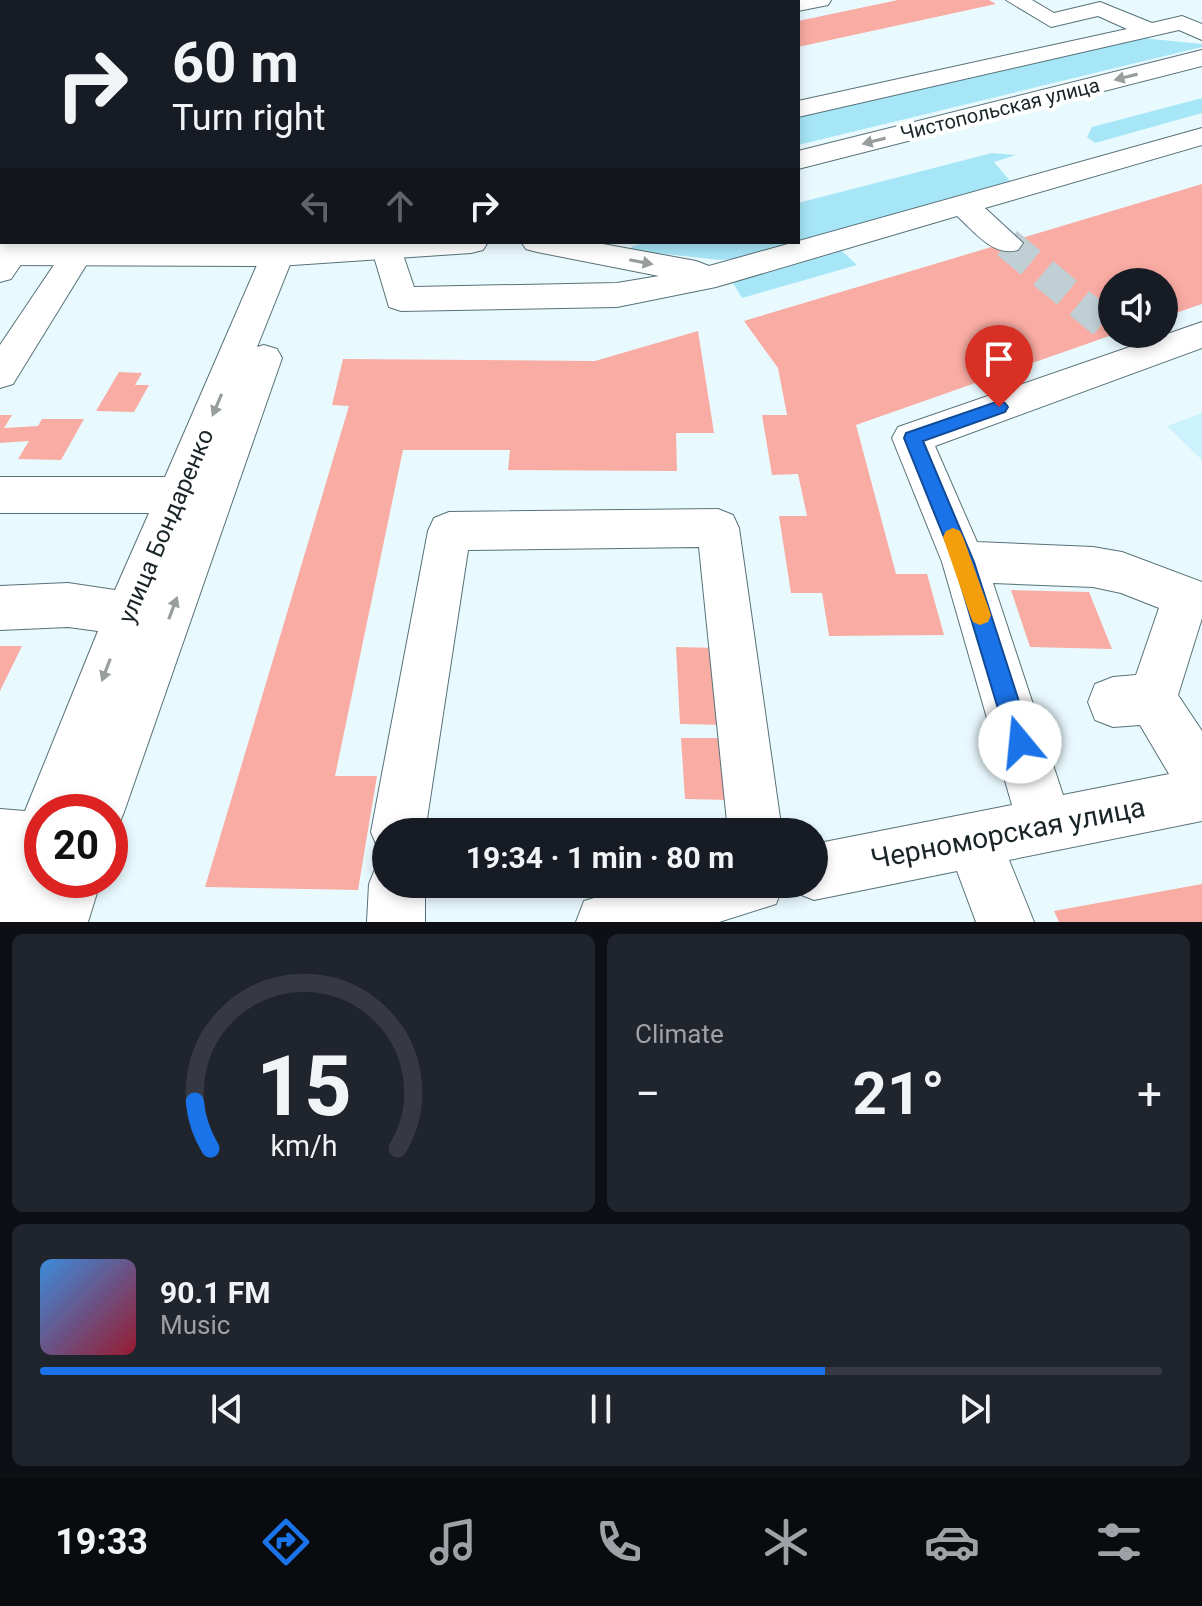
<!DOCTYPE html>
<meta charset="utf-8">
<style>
:root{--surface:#171b24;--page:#20242c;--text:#f1f3f6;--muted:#9ea1a6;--line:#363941;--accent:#1a73e8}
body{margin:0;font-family:Roboto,sans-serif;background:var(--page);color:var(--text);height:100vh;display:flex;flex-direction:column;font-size:30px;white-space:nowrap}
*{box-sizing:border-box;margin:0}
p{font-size:26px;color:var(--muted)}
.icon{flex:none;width:44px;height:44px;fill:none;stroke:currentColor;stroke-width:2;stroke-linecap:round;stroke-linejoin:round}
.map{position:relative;height:922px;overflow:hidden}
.details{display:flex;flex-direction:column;gap:12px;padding:12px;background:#0d0f14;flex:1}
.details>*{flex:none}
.banner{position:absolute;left:0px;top:0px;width:800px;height:244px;box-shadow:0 4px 12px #0003;background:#171b24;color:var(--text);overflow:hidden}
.fabs{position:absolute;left:1098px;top:268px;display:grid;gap:16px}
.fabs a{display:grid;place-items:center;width:80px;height:80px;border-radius:50%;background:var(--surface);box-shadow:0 4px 12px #0003;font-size:40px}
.speed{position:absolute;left:24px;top:794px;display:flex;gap:16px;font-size:40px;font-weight:700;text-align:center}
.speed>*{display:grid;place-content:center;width:104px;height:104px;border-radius:50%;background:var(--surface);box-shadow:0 4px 12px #0003;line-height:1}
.speed .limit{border:12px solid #d22;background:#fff;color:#111}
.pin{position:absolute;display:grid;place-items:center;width:68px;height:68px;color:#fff;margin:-82px -34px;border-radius:50% 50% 50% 0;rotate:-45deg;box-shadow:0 0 8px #0007}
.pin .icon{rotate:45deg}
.me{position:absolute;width:88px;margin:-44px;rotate:343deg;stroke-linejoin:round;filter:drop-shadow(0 0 6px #0008)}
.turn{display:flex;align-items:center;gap:28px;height:168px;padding:0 40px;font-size:36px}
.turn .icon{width:104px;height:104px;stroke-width:2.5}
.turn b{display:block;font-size:56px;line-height:68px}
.lanes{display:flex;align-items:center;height:76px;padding:0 40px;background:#0003;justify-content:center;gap:40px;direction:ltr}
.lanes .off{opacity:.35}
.big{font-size:60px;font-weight:700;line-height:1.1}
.details .card{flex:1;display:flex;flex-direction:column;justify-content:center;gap:12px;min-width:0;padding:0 28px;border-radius:12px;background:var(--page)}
.details .dial{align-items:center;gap:0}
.dial svg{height:208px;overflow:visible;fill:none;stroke:var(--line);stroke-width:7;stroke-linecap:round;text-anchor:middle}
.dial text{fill:var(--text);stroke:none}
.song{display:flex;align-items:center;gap:24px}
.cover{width:96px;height:96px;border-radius:12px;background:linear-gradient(135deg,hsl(210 70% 55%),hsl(350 70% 35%))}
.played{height:8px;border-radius:4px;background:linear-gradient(90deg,var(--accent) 70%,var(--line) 70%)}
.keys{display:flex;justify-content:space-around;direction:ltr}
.heat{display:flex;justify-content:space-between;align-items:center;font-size:44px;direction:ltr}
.details .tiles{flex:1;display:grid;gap:12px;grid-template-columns:1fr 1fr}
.card:last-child{grid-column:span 2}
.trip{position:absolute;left:372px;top:818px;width:456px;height:80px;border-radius:40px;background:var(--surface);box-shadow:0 4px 12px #0003;font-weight:700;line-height:80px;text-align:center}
.dock{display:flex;height:128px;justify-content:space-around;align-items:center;background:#090b0e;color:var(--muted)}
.dock .icon{width:56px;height:56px}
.dock .active{color:var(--accent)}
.dock b{font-size:36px;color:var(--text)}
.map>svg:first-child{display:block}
.built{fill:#ccf3fd}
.green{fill:#a7e6f7}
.building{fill:#f9aca3}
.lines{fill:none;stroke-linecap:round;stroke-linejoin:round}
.minor-tunnel{stroke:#c0cfd4;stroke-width:31;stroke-dasharray:31 16;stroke-linecap:butt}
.minor-casing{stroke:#577178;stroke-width:2}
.major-casing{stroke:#577178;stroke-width:2}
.minor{fill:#fff;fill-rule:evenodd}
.major{fill:#fff;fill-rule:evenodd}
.oneway{fill:#989d9e}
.route{fill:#1a73e8;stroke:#114b97;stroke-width:2}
.slow{fill:#f59e0b}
.labels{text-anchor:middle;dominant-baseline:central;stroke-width:8;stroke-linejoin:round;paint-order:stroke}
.far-street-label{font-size:20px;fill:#1a2528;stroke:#fff}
.street-label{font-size:24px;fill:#1a2528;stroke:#fff}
.near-street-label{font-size:28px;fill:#1a2528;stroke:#fff}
</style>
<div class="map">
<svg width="1202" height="922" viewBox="0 0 1202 922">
<rect width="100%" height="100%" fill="#e9faff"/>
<path class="built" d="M 1202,413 L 1202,460 L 1167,426 Z"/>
<path class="green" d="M 1142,38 L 1202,44 L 1202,47 L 798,145 L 798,113 Z
M 1202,98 L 1202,113 L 1095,143 L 1087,137 L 1092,127 Z
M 992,153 L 1016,155 L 994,162 L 1011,182 L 744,258 L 720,260 L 629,250 L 633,246 L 647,242 L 798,242 L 798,203 Z
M 842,251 L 857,265 L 742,298 L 730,278 L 770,272 Z"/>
<path class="building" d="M 898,0 L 989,0 L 996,4 L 798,47 L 798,21 Z
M 1202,184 L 1202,304 L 1164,317 L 1164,282 L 1112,282 L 1112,335 L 856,425 L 896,574 L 927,574 L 944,635 L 829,636 L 822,593 L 791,593 L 779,516 L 807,516 L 798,474 L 772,475 L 762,415 L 787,415 L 778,368 L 744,321 Z
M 698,331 L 714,433 L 676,433 L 677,471 L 508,470 L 510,450 L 403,450 L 335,776 L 377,776 L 358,890 L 205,887 L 349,406 L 332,405 L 343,359 L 595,361 Z
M 119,372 L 142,373 L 135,385 L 149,385 L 134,412 L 96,411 Z
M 0,415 L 12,415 L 4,428 L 38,426 L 42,419 L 84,419 L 61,460 L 18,459 L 29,441 L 0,443 Z
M 1011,590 L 1089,592 L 1112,649 L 1030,647 Z
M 0,646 L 22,646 L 0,691 Z
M 676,647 L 719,648 L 726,725 L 680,724 Z
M 681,738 L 725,738 L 730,800 L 685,799 Z
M 1202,884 L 1202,922 L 1059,922 L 1054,911 Z"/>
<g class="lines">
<path class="minor-tunnel" d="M 1007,243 L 1112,330"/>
<g class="minor-casing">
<path id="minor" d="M 368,0 L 390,0 L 367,2 Z
M 512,0 L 534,0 L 534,2 L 512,2 Z
M 594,0 L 616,0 L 618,2 L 596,2 Z
M 712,0 L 734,0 L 736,2 L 714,2 Z
M 790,0 L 831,0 L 828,5 L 798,11 L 798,2 L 789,2 Z
M 1006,0 L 1032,0 L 1054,13 L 1100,2 L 1152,23 L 1182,16 L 1202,24 L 1202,40 L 1179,30 L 798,117 L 798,101 L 1127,29 L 1098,16 L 1051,27 Z
M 0,67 L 2,67 L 2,81 L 0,81 Z
M 1202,128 L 1202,145 L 985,208 L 1023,243 L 1018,250 C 993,257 975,232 957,216 L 716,287 L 617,307 L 401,311 L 389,307 L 372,250 L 377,243 L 399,243 L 414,287 L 617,283 L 659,276 L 537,252 L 526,249 L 521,242 L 592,242 L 696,261 L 709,266 Z
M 0,147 L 2,147 L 2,163 L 0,163 Z
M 267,242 L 299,242 L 257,347 L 264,345 L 277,349 L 282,358 L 124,812 L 116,831 L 110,834 L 110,812 L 42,812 L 42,880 L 101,880 L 88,922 L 0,922 L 0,809 L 25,811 L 98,631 L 68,627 L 0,630 L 0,586 L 68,583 L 115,590 L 149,513 L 0,513 L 0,477 L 165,477 Z
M 12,244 L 23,247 L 28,254 L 11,279 L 0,282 L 0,248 Z
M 77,244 L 88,247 L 93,254 L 13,384 L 0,388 L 0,345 L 66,247 Z
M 1202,322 L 1202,348 L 935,446 L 977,542 L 1093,547 L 1122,552 L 1202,582 L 1202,618 L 1178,695 L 1202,731 L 1202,821 L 1009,860 L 1034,922 L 976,922 L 957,871 L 814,900 L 794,892 L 791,884 L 814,884 L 814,844 L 1012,805 L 942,562 L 892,438 L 898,427 ZM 993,583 L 1093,587 L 1121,593 L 1159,608 L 1136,675 L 1113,677 L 1095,684 L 1088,702 L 1095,720 L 1113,727 L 1140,725 L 1169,774 L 1063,795 Z
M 718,509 L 733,515 L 739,528 L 782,832 L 728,832 L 699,547 L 468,550 L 425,832 L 386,832 L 386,854 L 379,851 L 371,832 L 428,531 L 434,518 L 449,512 Z
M 386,860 L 386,884 L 425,884 L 425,922 L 367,922 L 369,884 L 377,864 Z
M 641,884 L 784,884 L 776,904 L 719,922 L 576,922 L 584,901 Z"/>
</g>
<g class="major-casing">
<path id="major" d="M 1202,50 L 1202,66 L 798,169 L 798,151 Z
M 301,242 L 488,242 L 483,250 L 471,253 L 278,266 L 0,265 L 0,243 Z"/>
</g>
<use href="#minor" class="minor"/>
<use href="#major" class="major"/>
</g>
<defs><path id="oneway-solid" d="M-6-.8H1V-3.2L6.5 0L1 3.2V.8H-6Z" transform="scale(2)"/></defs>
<g class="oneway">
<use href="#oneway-solid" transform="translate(1126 77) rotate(166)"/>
<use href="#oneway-solid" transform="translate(874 141) rotate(166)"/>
<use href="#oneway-solid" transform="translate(641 262) rotate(11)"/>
<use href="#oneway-solid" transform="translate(217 405) rotate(113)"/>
<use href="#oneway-solid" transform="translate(173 608) rotate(-69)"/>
<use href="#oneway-solid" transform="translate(106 670) rotate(111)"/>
</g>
<path class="route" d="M 999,401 L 1005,403 L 1008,407 L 1005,412 L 923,441 L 974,562 L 1032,742 L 1028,750 L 1020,754 L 1012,750 L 1008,742 L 954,562 L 904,438 L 906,433 Z"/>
<path class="slow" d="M 953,528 L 960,531 L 963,537 L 991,615 L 988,622 L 980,625 L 973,622 L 970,615 L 943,537 L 946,531 Z"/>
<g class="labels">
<g class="far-street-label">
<text transform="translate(1000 109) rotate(-14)">Чистопольская улица</text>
</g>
<g class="street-label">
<text transform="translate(166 526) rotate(-67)">улица Бондаренко</text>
</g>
<g class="near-street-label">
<text transform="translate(1008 833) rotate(-11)">Черноморская улица</text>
</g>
</g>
</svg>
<div class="fabs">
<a><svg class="icon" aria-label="sound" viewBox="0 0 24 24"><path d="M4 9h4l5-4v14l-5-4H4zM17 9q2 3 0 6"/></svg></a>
</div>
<div class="speed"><div class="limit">20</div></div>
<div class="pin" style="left:999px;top:407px;background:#d93025"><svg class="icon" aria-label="arrive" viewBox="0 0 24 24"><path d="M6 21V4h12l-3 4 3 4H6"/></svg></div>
<svg class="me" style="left:1020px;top:742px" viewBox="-20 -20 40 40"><circle r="19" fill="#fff"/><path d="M0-13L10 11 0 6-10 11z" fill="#1a73e8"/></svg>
<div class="trip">19:34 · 1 min · 80 m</div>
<div class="banner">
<div class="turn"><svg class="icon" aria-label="right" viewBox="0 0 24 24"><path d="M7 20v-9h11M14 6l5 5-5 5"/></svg><div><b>60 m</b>Turn right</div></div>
<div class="lanes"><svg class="icon off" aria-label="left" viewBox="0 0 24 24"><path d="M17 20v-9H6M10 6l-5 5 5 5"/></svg><svg class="icon off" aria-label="ahead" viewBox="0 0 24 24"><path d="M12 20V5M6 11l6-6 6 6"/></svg><svg class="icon" aria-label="right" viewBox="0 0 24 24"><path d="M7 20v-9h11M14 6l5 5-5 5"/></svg></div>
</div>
</div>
<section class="details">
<div class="tiles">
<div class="card dial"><svg viewBox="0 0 100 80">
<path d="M14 69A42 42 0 1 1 86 69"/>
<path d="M14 69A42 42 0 0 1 8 51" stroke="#1a73e8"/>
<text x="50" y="56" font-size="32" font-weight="700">15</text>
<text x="50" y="72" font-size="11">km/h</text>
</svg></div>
<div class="card"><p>Climate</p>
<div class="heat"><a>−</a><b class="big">21°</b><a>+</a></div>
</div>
<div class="card">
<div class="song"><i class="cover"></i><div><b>90.1 FM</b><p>Music</p></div></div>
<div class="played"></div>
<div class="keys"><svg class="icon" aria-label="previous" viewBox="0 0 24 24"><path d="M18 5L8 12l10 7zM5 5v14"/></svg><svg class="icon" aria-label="pause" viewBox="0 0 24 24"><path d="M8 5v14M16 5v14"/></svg><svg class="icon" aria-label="next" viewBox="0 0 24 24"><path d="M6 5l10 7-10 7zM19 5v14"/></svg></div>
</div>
</div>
</section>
<nav class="dock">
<b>19:33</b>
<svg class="icon active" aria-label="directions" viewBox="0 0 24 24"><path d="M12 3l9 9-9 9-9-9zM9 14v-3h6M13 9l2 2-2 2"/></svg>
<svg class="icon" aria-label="music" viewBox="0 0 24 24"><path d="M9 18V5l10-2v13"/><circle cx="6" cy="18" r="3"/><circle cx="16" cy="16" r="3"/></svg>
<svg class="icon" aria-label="phone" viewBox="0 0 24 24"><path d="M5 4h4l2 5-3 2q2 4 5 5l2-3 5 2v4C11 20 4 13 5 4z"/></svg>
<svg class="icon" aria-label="climate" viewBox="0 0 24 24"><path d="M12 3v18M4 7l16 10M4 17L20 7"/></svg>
<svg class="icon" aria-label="car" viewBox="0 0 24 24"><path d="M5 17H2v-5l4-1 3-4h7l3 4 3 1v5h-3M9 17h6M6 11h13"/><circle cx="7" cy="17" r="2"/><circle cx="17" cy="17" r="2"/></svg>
<svg class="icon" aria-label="filters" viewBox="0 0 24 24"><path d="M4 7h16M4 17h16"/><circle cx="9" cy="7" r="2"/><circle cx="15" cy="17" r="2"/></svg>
</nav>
